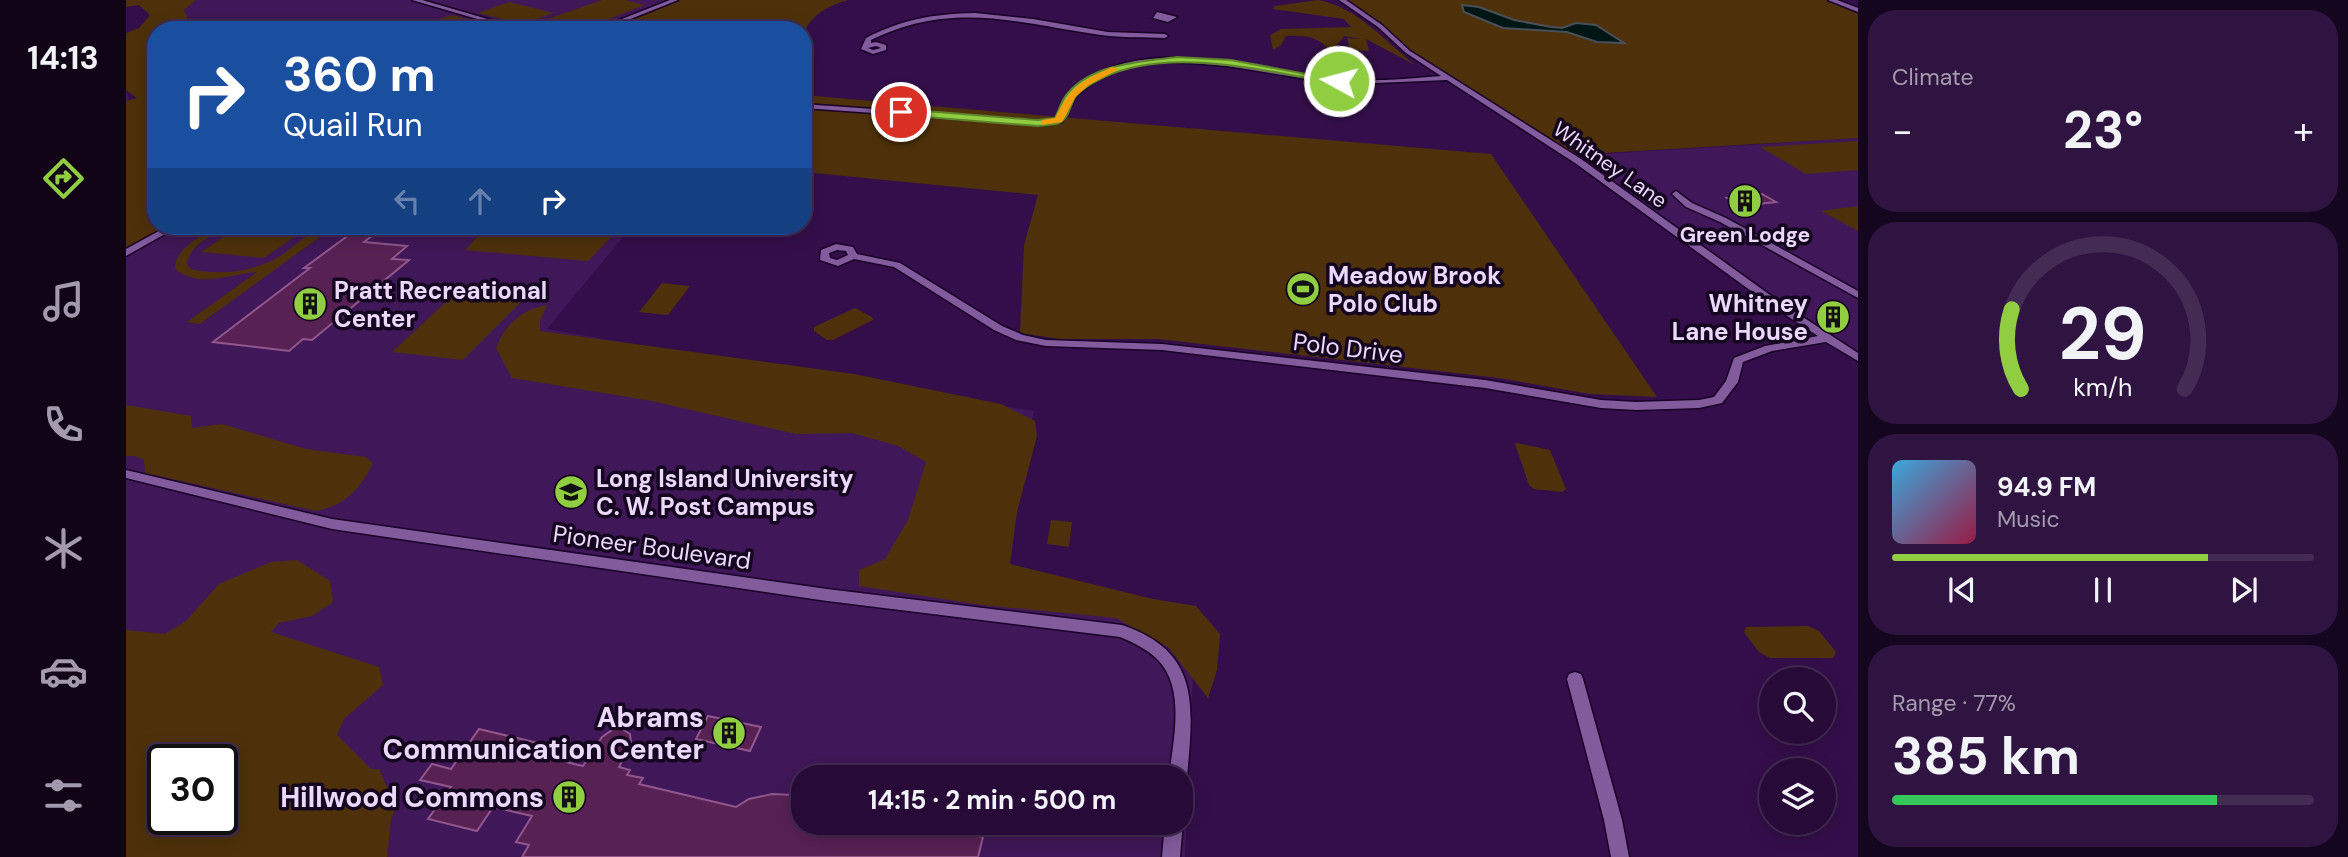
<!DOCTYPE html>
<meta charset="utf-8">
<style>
:root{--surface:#270a38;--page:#2f1340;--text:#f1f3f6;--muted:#a49aae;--line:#432b53;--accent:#90cd41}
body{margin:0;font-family:"DM Sans",sans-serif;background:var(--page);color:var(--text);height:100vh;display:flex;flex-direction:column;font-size:26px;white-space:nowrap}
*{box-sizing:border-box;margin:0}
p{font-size:23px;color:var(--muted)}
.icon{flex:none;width:38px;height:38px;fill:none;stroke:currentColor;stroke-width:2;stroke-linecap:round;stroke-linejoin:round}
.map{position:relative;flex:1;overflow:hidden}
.details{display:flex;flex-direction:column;gap:10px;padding:10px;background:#15061f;width:490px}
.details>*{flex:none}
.banner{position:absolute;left:21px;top:21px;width:665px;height:214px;border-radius:28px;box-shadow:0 4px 18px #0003,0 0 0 2px var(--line);background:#1a4fa0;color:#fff;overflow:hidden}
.buttons{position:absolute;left:1633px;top:667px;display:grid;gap:14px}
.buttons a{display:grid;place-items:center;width:77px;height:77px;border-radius:50%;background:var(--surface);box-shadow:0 4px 18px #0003,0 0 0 2px var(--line);font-size:35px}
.speed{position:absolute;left:21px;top:744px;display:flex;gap:14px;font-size:35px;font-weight:700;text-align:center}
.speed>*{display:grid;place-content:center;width:91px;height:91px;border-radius:50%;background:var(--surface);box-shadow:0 4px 18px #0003,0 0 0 2px var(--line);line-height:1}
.speed .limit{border:4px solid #111;border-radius:10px;background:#fff;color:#111}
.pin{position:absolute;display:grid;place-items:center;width:60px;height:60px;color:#fff;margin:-30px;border:4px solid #fff;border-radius:50%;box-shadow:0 2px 7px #0007}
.me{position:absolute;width:77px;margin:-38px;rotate:277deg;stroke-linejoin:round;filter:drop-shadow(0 0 5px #0008)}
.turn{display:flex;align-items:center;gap:24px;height:147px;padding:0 21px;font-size:32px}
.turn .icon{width:91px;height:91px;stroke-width:2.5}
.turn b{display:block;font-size:49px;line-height:60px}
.lanes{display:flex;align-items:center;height:66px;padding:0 21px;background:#0003;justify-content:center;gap:35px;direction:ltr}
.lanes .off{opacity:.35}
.big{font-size:52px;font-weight:700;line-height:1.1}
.details .widget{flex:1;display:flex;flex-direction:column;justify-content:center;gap:10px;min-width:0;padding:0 24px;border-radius:28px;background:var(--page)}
.details .dial{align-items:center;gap:0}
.dial svg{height:182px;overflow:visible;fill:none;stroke:var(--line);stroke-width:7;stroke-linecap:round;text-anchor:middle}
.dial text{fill:var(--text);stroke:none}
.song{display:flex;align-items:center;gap:21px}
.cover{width:84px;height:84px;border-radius:10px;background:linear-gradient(135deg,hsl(200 70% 55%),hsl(340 70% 35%))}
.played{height:7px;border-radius:4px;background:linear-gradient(90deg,var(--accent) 75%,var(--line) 75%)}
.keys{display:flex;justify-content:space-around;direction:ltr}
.heat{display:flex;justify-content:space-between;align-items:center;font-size:38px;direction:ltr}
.charge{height:10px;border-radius:5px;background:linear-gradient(90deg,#34c759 77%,var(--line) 0)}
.trip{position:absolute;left:665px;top:765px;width:402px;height:70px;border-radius:28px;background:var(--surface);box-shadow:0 4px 18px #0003,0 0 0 2px var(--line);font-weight:700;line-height:70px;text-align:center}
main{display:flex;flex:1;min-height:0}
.dock{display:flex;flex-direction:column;width:126px;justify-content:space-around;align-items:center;background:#100416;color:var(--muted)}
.dock .icon{width:49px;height:49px}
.dock .selected{color:var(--accent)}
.dock b{font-size:32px;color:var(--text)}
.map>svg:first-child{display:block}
.built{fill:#401758;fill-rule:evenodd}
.green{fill:#4e310a;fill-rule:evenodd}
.water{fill:#001615;stroke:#47505a;stroke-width:2}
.building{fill:#572154;stroke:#91578c;stroke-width:2}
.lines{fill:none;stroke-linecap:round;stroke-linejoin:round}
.minor-casing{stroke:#190028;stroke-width:3}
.minor{fill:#815b9c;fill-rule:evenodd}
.route{fill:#90cd41;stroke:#5e852a;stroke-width:2}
.slow{fill:#f59e0b}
.labels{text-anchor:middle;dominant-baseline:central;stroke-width:7;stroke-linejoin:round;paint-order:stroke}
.far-street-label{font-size:21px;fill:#ecd8fc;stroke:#15061f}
.far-poi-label{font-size:21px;font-weight:bold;fill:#ecd8fc;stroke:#15061f}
.poi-label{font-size:24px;font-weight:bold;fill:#ecd8fc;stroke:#15061f;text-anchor:start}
.street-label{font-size:24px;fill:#ecd8fc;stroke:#15061f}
.near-poi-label{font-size:28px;font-weight:bold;fill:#ecd8fc;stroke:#15061f;text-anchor:end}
</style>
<main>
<nav class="dock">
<b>14:13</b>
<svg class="icon selected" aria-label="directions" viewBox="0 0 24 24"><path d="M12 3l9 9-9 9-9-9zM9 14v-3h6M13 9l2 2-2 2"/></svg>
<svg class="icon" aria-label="music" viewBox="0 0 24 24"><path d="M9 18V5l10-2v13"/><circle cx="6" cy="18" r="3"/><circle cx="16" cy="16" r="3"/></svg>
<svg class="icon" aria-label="phone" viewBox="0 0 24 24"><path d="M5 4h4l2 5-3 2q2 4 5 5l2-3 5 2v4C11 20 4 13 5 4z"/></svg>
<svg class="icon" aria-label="climate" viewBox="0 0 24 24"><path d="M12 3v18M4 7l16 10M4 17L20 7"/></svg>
<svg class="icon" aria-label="car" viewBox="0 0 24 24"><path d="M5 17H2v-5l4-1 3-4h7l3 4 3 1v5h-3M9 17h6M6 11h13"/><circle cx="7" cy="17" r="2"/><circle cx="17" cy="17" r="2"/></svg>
<svg class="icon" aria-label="filters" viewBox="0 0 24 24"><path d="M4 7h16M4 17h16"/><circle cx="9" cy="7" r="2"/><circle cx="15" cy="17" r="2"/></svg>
</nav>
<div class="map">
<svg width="1732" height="857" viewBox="0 0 1732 857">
<rect width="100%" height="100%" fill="#340e4a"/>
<path class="built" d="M 70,0 L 692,0 L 670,30 L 67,30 L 58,10 Z
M 0,87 L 30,226 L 506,226 L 421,329 L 760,388 L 908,411 L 873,574 L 1070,606 L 1059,857 L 0,857 ZM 37,760 L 96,760 L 96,819 L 37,819 ZM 677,777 L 1055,777 L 1055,822 L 677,822 Z
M 1732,138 L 1732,358 L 1444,156 Z"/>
<path class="green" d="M 0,0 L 70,0 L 58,10 L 67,30 L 30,30 L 30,226 L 43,226 L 0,250 L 0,101 L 11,98 L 0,90 L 0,33 L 13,28 L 24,15 L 13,5 L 0,7 Z
M 476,0 L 499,0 L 519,5 C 475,21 456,36 408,24 Z
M 555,0 L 722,0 C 702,6 686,14 677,34 L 677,30 L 478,30 Z
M 1192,0 C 1231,7 1259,41 1289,65 L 1240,39 L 1243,51 L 1224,50 L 1221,38 L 1236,39 L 1218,36 L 1205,53 C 1194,36 1179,35 1160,36 L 1155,45 L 1147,50 L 1144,35 L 1155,29 L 1225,27 L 1218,19 L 1147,9 L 1149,6 Z
M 1216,0 L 1702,0 L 1732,11 L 1732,138 L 1444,155 L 1282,52 Z
M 383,2 L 428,13 L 397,24 L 352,13 Z
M 326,15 L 360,24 C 338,32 318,31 295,25 Z
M 677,95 L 1365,154 L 1531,397 L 1464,394 L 1373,378 L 1032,339 L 934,339 L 894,333 L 898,245 L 912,195 L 677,172 Z
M 1732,141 L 1732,170 L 1680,174 L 1634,147 Z
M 1732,206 L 1732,231 L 1695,211 Z
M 93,226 L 103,226 C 88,235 62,245 61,265 L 65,269 C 93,276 128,272 154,256 C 172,244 188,226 209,226 L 74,324 L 61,322 L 131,272 C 104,274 74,289 49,269 C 49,247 77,236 93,226 Z
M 114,226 L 184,226 L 138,258 L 75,252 Z
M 287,226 L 496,226 L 462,261 L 339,250 L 354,234 Z
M 536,283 L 564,286 L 542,315 L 513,312 Z
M 336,287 L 402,295 L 337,360 L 266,352 Z
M 421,305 L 414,321 L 414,331 L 728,374 L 875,404 L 909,421 L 911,436 L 891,512 L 884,564 L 1027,599 L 1070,606 L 1094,634 L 1091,670 L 1082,698 L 1042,647 L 990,618 L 856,605 L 733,586 L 733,570 L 759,559 L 782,520 L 800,462 L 772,446 L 726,433 L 670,434 L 526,401 L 386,378 L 370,348 C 378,325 397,309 421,305 Z
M 729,308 L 746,317 L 747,320 L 707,340 L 701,340 L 688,331 L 688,327 Z
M 0,405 L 65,416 L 66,428 L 96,424 L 180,449 L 240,457 L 247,463 C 233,491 219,505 190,511 L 19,473 L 18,460 L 9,456 L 0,456 Z
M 1391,443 L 1424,450 L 1440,489 L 1436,492 L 1408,489 L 1403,485 L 1389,444 Z
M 925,520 L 946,522 L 943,547 L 921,544 Z
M 171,560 L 204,581 L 207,602 L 186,616 L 153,623 L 145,632 L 253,667 L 257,685 L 218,719 L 211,735 L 245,769 L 253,769 L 270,808 L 265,819 L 261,857 L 0,857 L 0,630 L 39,634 L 60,621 L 93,584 L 145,562 ZM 37,760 L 96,760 L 96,819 L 37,819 Z
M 1682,626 L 1693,631 L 1710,652 L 1707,658 L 1644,658 L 1633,652 L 1618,632 L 1620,627 Z"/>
<path class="water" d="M 1336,5 L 1353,7 L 1388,20 L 1425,27 L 1436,28 L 1450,23 L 1470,25 L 1498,43 L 1471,42 L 1441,32 L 1377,28 L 1338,12 Z"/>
<path class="building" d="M 1636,194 L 1650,202 L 1614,206 L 1601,198 Z
M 235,226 L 259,226 L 238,242 L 281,246 L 266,259 L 283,260 L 186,340 L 177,339 L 163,351 L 87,342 L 184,268 L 178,268 Z
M 582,716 L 635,727 L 624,751 L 570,739 Z
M 353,729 L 412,743 L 411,755 L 457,766 L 476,737 L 486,730 L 496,729 L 504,734 L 505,743 L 493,767 L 504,770 L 501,775 L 517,778 L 513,784 L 610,807 L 623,799 L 646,794 L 668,795 L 677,799 L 677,822 L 791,822 L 857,837 L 852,857 L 396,857 L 403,845 L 390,842 L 406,816 L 367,807 L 351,831 L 302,819 L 325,787 L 294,780 L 306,764 L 325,769 Z"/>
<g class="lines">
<g class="minor-casing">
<path id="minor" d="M 286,0 L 296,0 L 400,30 L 389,30 Z
M 544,0 L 552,0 L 477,30 L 468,30 Z
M 1213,0 L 1220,0 L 1256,25 L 1284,51 L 1455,159 L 1651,300 L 1732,353 L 1732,361 L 1700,342 L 1646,351 L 1617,362 L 1612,382 L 1596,403 L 1573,408 L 1510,410 L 1475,408 L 1359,388 L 1036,350 L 920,346 L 890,340 L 868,330 L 768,267 L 728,259 L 712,266 L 694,260 L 695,250 L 710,244 L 727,247 L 731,254 L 774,263 L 876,326 L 897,335 L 920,340 L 1036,344 L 1359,380 L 1475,400 L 1510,402 L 1573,400 L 1588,397 L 1600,381 L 1608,358 L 1639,346 L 1692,336 L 1643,304 L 1449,163 L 1321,80 L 1226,84 L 1194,81 L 1101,66 L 1066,63 L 1033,62 L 1002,67 L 975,77 L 951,95 L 936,122 L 918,125 L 677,108 L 677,104 L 918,121 L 930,118 C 935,109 938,98 946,91 C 1015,29 1128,71 1209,79 C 1244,82 1280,79 1315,76 L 1280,53 L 1252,27 ZM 711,250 L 720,251 L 722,255 L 711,260 L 704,258 L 703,253 Z
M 1702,0 L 1711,0 L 1732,8 L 1732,12 Z
M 1031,12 L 1051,17 L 1042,22 L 1027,18 Z
M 849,13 L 907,19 L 982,32 L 1039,34 L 1042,36 L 1039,38 C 1018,37 996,38 975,35 C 890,23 827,0 745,40 L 745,43 L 750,42 L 760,45 L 760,50 L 747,54 L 735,49 L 740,38 C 777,19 807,14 849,13 ZM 750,46 L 755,48 L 747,50 L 742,48 Z
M 1550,191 L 1566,203 L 1600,218 L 1732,291 L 1732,298 L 1594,222 L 1560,207 L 1546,194 Z
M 42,226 L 53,226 L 0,256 L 0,249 Z
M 0,470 L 206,519 L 701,589 L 996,625 C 1076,652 1067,707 1061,777 L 1058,783 L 1055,784 L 1055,777 L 1043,777 C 1047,741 1060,689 1032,660 C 1021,649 1008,643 994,637 L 701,601 L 206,529 L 0,478 Z
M 1449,672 L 1455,674 L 1457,679 L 1496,820 L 1503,857 L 1485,857 L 1478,820 L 1441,679 L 1443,674 Z
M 1055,818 L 1057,822 L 1054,857 L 1036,857 L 1039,822 L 1055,822 Z"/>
</g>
<use href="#minor" class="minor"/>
</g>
<path class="route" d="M 1051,57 L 1105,60 L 1218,81 L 1213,84 C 1142,72 1044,45 976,78 C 968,82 955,90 950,96 C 944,104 943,119 933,123 C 927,125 919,125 912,126 L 775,115 L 770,112 L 775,109 L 912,120 L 929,118 C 933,110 936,99 942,93 C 968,63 1015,62 1051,57 Z"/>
<path class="slow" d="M 986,67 L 993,69 L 963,85 L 950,96 L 936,122 L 916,125 L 916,120 L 929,118 C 946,85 953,83 986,67 Z"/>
<defs>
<g id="building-disc" transform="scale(1.75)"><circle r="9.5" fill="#90cd41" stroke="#15061f"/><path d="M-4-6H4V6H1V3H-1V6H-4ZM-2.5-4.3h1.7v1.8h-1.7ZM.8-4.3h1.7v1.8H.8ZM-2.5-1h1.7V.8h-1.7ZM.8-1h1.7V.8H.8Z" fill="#111"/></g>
<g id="stadium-disc" transform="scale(1.75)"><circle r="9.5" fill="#90cd41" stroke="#15061f"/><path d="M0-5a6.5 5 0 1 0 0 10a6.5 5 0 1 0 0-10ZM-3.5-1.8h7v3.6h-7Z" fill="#111"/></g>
<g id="university-disc" transform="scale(1.75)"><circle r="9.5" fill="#90cd41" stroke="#15061f"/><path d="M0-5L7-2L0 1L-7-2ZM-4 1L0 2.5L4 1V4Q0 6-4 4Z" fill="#111"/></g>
</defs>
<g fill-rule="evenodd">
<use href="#building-disc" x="1619" y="201"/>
<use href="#stadium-disc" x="1177" y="289"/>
<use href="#building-disc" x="184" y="304"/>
<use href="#building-disc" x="1707" y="317"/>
<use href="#university-disc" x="445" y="492"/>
<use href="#building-disc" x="603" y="733"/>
<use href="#building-disc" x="443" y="797"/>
</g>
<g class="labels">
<g class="far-street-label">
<text transform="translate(1484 165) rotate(35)">Whitney Lane</text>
</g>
<g class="far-poi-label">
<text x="1619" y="235">Green Lodge</text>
</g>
<g class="poi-label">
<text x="1202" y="275">Meadow Brook<tspan x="1202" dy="28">Polo Club</tspan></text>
<text x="208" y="290">Pratt Recreational<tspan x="208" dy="28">Center</tspan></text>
<text x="1682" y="303" text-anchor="end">Whitney<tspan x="1682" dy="28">Lane House</tspan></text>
<text x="470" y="478">Long Island University<tspan x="470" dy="28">C. W. Post Campus</tspan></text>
</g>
<g class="street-label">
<text transform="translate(1222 348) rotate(7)">Polo Drive</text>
<text transform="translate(526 547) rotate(8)">Pioneer Boulevard</text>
</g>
<g class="near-poi-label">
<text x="578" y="717">Abrams<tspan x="578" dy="32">Communication Center</tspan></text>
<text x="418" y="797">Hillwood Commons</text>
</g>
</g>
</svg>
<div class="buttons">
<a><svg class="icon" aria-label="search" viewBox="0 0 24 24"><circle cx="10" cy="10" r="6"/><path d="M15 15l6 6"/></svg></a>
<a><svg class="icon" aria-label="layers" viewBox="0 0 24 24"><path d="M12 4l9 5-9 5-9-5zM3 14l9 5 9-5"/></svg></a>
</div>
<div class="speed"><div class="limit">30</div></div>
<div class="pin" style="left:775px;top:112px;background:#d93025"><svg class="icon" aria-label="arrive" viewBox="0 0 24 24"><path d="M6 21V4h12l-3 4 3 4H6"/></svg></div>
<svg class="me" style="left:1213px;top:81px" viewBox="-20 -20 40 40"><circle r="17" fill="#90cd41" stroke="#fff" stroke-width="3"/><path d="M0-11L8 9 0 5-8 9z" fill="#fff"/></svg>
<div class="trip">14:15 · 2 min · 500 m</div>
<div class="banner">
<div class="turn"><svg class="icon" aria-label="right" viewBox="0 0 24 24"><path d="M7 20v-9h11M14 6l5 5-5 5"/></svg><div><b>360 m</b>Quail Run</div></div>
<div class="lanes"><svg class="icon off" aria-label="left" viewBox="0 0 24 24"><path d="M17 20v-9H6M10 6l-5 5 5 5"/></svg><svg class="icon off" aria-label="ahead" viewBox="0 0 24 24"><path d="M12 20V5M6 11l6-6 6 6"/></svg><svg class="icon" aria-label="right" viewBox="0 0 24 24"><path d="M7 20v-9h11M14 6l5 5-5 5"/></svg></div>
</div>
</div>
<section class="details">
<div class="widget"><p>Climate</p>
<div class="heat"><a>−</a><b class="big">23°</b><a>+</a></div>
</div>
<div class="widget dial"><svg viewBox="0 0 100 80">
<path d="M14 69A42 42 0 1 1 86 69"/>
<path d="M14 69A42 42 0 0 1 10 34" stroke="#90cd41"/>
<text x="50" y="56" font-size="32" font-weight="700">29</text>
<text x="50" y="72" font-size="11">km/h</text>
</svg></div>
<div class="widget">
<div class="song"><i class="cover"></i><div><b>94.9 FM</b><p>Music</p></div></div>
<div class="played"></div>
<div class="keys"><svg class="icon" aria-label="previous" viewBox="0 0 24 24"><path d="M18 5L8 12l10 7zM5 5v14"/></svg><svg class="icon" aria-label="pause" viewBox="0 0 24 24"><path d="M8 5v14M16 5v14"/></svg><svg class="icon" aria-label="next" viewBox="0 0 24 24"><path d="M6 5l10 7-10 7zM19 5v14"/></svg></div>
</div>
<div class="widget"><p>Range · 77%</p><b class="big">385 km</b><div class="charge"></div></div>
</section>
</main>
